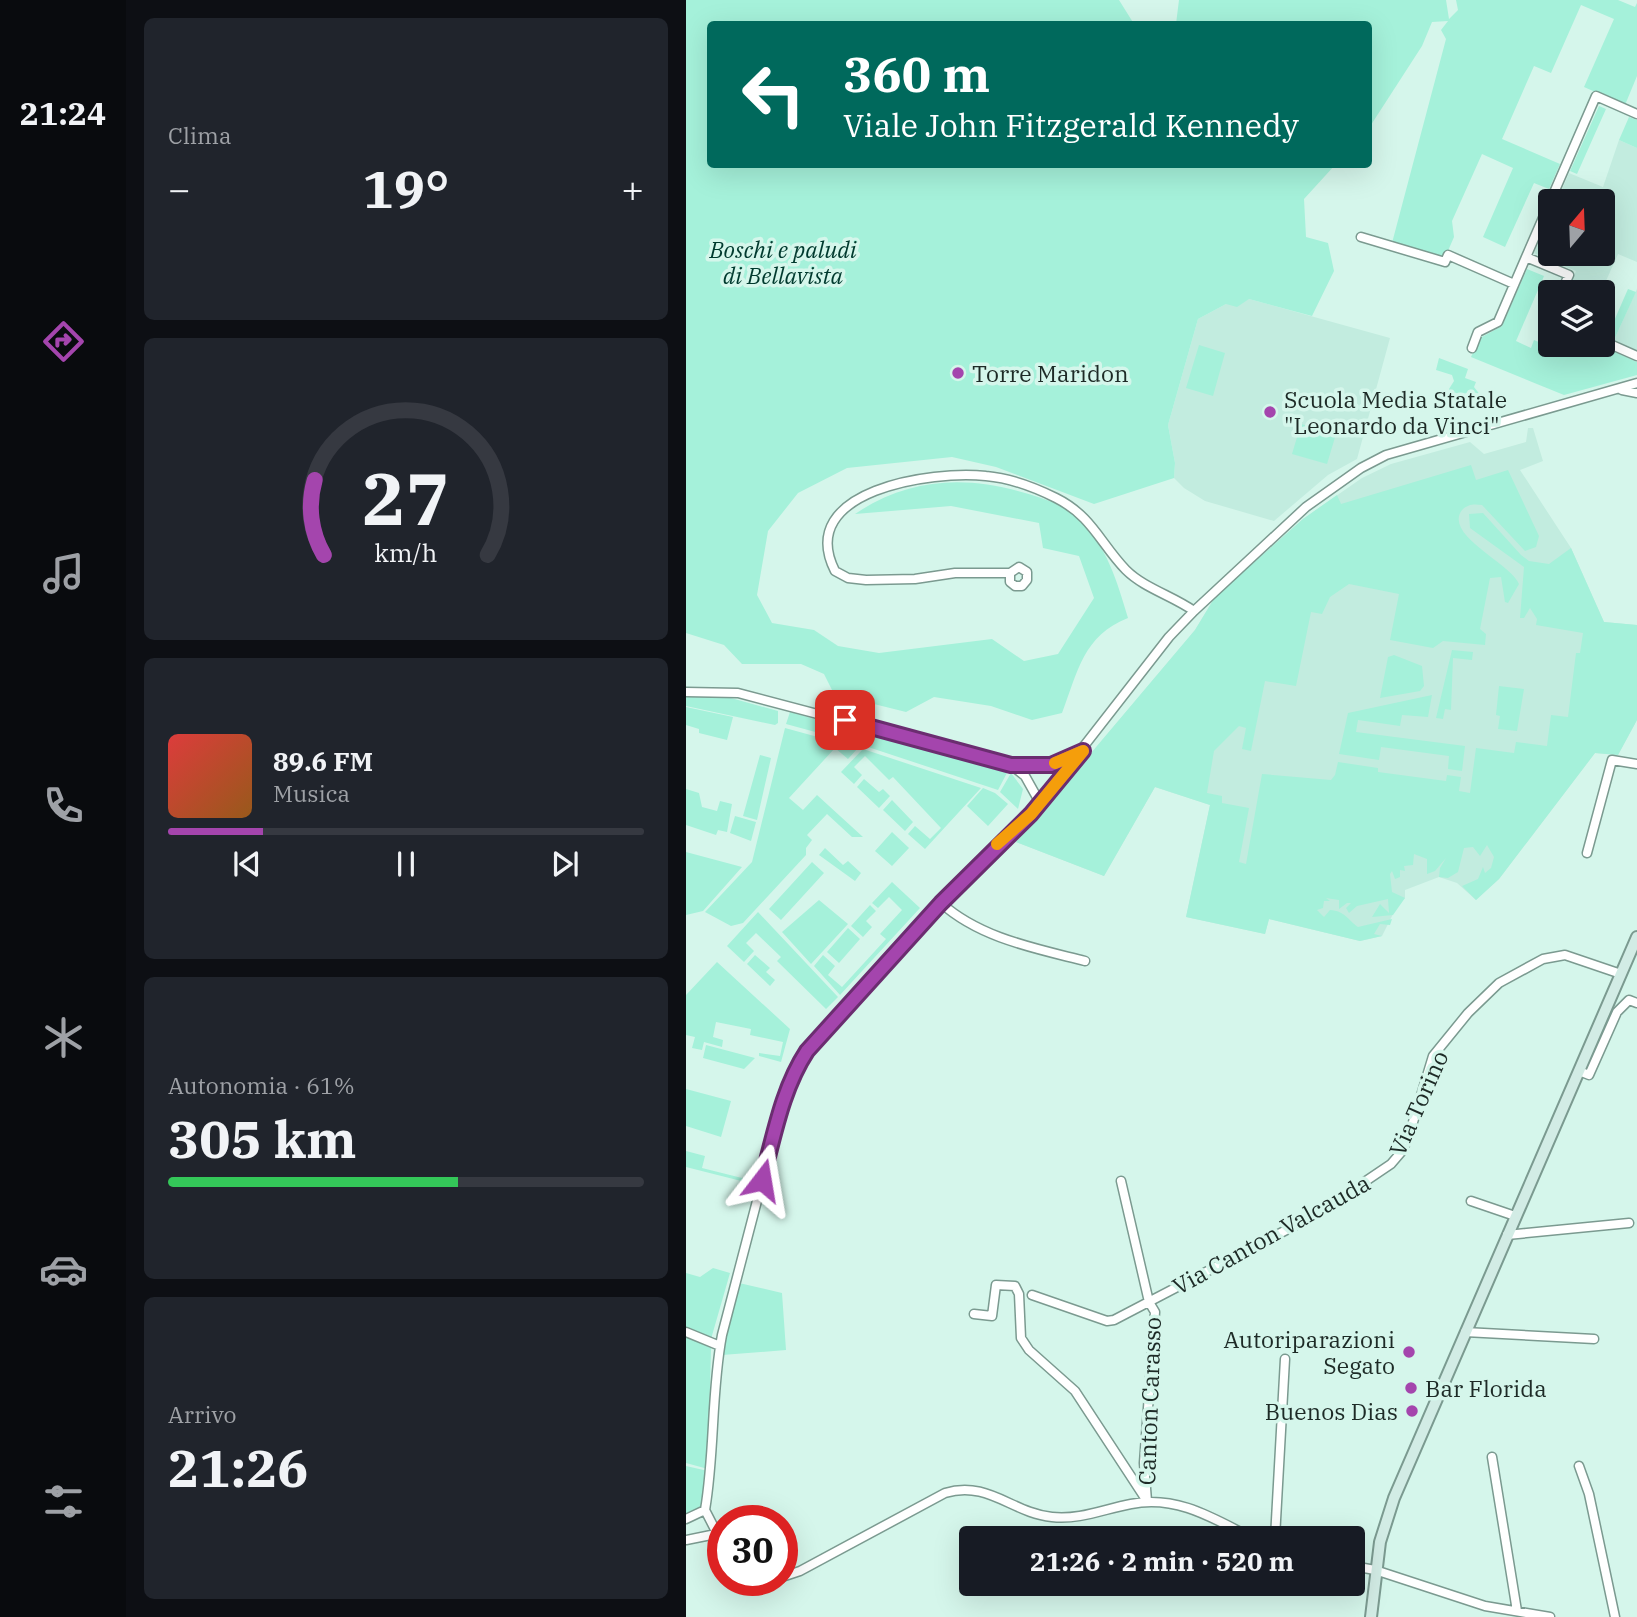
<!DOCTYPE html>
<html lang="it">
<meta charset="utf-8">
<style>
:root{--surface:#171b24;--page:#20242c;--text:#f1f3f6;--muted:#9ea1a6;--line:#363941;--accent:#a445ad}
body{margin:0;font-family:"IBM Plex Serif",serif;background:var(--page);color:var(--text);height:100vh;display:flex;flex-direction:column;font-size:26px;white-space:nowrap}
*{box-sizing:border-box;margin:0}
p{font-size:23px;color:var(--muted)}
.icon{flex:none;width:38px;height:38px;fill:none;stroke:currentColor;stroke-width:2;stroke-linecap:round;stroke-linejoin:round}
.map{position:relative;flex:1;overflow:hidden}
.details{display:flex;flex-direction:column;gap:18px;padding:18px;background:#0d0f14;width:560px}
.details>*{flex:none}
.top-card{position:absolute;left:21px;top:21px;width:665px;height:147px;border-radius:7px;box-shadow:0 7px 28px #0002;background:#00695c;color:#fff;overflow:hidden}
.needle{width:46px;rotate:19deg}
.fabs{position:absolute;left:852px;top:189px;display:grid;gap:14px}
.fabs a{display:grid;place-items:center;width:77px;height:77px;border-radius:7px;background:var(--surface);box-shadow:0 7px 28px #0002;font-size:35px}
.speed{position:absolute;left:21px;top:1505px;display:flex;gap:14px;font-size:35px;font-weight:700;text-align:center}
.speed>*{display:grid;place-content:center;width:91px;height:91px;border-radius:50%;background:var(--surface);box-shadow:0 7px 28px #0002;line-height:1}
.speed .limit{border:10px solid #d22;background:#fff;color:#111}
.pin{position:absolute;display:grid;place-items:center;width:60px;height:60px;color:#fff;margin:-30px;border-radius:14px;box-shadow:0 4px 10px #0006}
.me{position:absolute;width:77px;margin:-38px;rotate:14deg;stroke-linejoin:round;filter:drop-shadow(0 0 5px #0008)}
.turn{display:flex;align-items:center;gap:24px;height:147px;padding:0 21px;font-size:32px}
.turn .icon{width:91px;height:91px;stroke-width:2.5}
.turn b{display:block;font-size:49px;line-height:60px}
.big{font-size:52px;font-weight:700;line-height:1.1}
.details .card{flex:1;display:flex;flex-direction:column;justify-content:center;gap:10px;min-width:0;padding:0 24px;border-radius:10px;background:var(--page)}
.details .dial{align-items:center;gap:0}
.dial svg{height:182px;overflow:visible;fill:none;stroke:var(--line);stroke-width:7;stroke-linecap:round;text-anchor:middle}
.dial text{fill:var(--text);stroke:none}
.song{display:flex;align-items:center;gap:21px}
.cover{width:84px;height:84px;border-radius:10px;background:linear-gradient(135deg,hsl(0 70% 55%),hsl(30 70% 35%))}
.played{height:7px;border-radius:4px;background:linear-gradient(90deg,var(--accent) 20%,var(--line) 20%)}
.keys{display:flex;justify-content:space-around;direction:ltr}
.heat{display:flex;justify-content:space-between;align-items:center;font-size:38px;direction:ltr}
.charge{height:10px;border-radius:5px;background:linear-gradient(90deg,#34c759 61%,var(--line) 0)}
.trip{position:absolute;left:273px;top:1526px;width:406px;height:70px;border-radius:7px;background:var(--surface);box-shadow:0 7px 28px #0002;font-weight:700;line-height:70px;text-align:center}
main{display:flex;flex:1;min-height:0}
.tabs{display:flex;flex-direction:column;width:126px;justify-content:space-around;align-items:center;background:#090b0e;color:var(--muted)}
.tabs .icon{width:49px;height:49px}
.tabs .on{color:var(--accent)}
.tabs b{font-size:32px;color:var(--text)}
.map>svg:first-child{display:block}
.built{fill:#c2ecdf}
.green{fill:#a5f1da}
.lines{fill:none;stroke-linecap:round;stroke-linejoin:round}
.street-casing{stroke:#7b9a90;stroke-width:11}
.secondary-casing{stroke:#7b9a90;stroke-width:14}
.street{stroke:#fff;stroke-width:8}
.secondary{stroke:#d2ece5;stroke-width:10}
.route-casing{stroke:#6b2d70;stroke-width:18}
.route{stroke:#a445ad;stroke-width:12}
.slow{stroke:#f59e0b;stroke-width:12}
.poi-dot{fill:#a445ad;stroke:#d5f6eb;stroke-width:2.5}
.labels{text-anchor:middle;dominant-baseline:central;stroke-width:7;stroke-linejoin:round;paint-order:stroke}
.park-label{font-size:23px;font-style:italic;fill:#003a2e;stroke:#d5f6eb}
.poi-label{font-size:23px;fill:#1d2a26;stroke:#d5f6eb;text-anchor:start}
.street-label{font-size:23px;fill:#1d2a26;stroke:#d5f6eb}
</style>
<main>
<nav class="tabs">
<b>21:24</b>
<svg class="icon on" aria-label="directions" viewBox="0 0 24 24"><path d="M12 3l9 9-9 9-9-9zM9 14v-3h6M13 9l2 2-2 2"/></svg>
<svg class="icon" aria-label="music" viewBox="0 0 24 24"><path d="M9 18V5l10-2v13"/><circle cx="6" cy="18" r="3"/><circle cx="16" cy="16" r="3"/></svg>
<svg class="icon" aria-label="phone" viewBox="0 0 24 24"><path d="M5 4h4l2 5-3 2q2 4 5 5l2-3 5 2v4C11 20 4 13 5 4z"/></svg>
<svg class="icon" aria-label="climate" viewBox="0 0 24 24"><path d="M12 3v18M4 7l16 10M4 17L20 7"/></svg>
<svg class="icon" aria-label="car" viewBox="0 0 24 24"><path d="M5 17H2v-5l4-1 3-4h7l3 4 3 1v5h-3M9 17h6M6 11h13"/><circle cx="7" cy="17" r="2"/><circle cx="17" cy="17" r="2"/></svg>
<svg class="icon" aria-label="filters" viewBox="0 0 24 24"><path d="M4 7h16M4 17h16"/><circle cx="9" cy="7" r="2"/><circle cx="15" cy="17" r="2"/></svg>
</nav>
<section class="details">
<div class="card"><p>Clima</p>
<div class="heat"><a>−</a><b class="big">19°</b><a>+</a></div>
</div>
<div class="card dial"><svg viewBox="0 0 100 80">
<path d="M14 69A42 42 0 1 1 86 69"/>
<path d="M14 69A42 42 0 0 1 10 36" stroke="#a445ad"/>
<text x="50" y="56" font-size="32" font-weight="700">27</text>
<text x="50" y="72" font-size="11">km/h</text>
</svg></div>
<div class="card">
<div class="song"><i class="cover"></i><div><b>89.6 FM</b><p>Musica</p></div></div>
<div class="played"></div>
<div class="keys"><svg class="icon" aria-label="previous" viewBox="0 0 24 24"><path d="M18 5L8 12l10 7zM5 5v14"/></svg><svg class="icon" aria-label="pause" viewBox="0 0 24 24"><path d="M8 5v14M16 5v14"/></svg><svg class="icon" aria-label="next" viewBox="0 0 24 24"><path d="M6 5l10 7-10 7zM19 5v14"/></svg></div>
</div>
<div class="card"><p>Autonomia · 61%</p><b class="big">305 km</b><div class="charge"></div></div>
<div class="card"><p>Arrivo</p><b class="big">21:26</b></div>
</section>
<div class="map">
<svg width="951" height="1617" viewBox="0 0 951 1617">
<rect width="100%" height="100%" fill="#d5f6eb"/>
<path class="built" d="M 933,140 L 951,148 L 951,262 L 932,254 L 915,292 L 881,292 L 890,271 L 848,253 L 864,216 L 864,254 L 917,254 L 917,201 L 871,201 L 883,173 L 917,187 Z
M 951,289 L 951,350 L 928,340 Z
M 563,299 L 704,338 L 671,459 L 642,475 L 588,521 L 519,501 L 498,488 L 488,478 L 489,463 L 482,425 L 512,319 L 540,304 Z
M 842,428 L 847,428 L 857,461 L 834,470 L 885,548 L 918,622 L 951,625 L 951,720 L 932,755 L 909,753 L 813,879 L 790,900 L 771,883 L 753,877 L 719,890 L 719,898 L 711,906 L 696,936 L 674,941 L 583,919 L 579,934 L 500,917 L 524,805 L 469,787 L 418,876 L 330,842 L 509,630 L 529,597 L 617,519 L 676,478 L 705,464 L 784,442 L 798,454 L 840,442 Z"/>
<path class="green" d="M 0,0 L 433,0 L 448,24 L 24,24 L 24,164 L 649,165 L 618,199 L 620,237 L 642,243 L 648,271 L 626,316 L 563,299 L 551,307 L 540,304 L 512,319 L 482,425 L 489,463 L 488,478 L 408,504 L 310,467 L 266,457 L 161,468 L 112,493 L 82,531 L 71,595 L 86,623 L 128,630 L 152,646 L 193,653 L 306,639 L 338,661 L 372,654 L 408,598 L 393,556 L 357,548 L 353,523 L 265,506 L 169,514 C 222,478 279,475 339,493 C 357,498 378,505 392,518 C 421,546 431,581 442,618 C 397,636 392,671 376,713 L 346,720 L 305,706 L 248,697 L 220,712 L 148,694 L 138,674 L 115,664 L 56,664 L 38,645 L 0,633 Z
M 493,0 L 760,0 L 763,19 L 772,10 L 770,0 L 932,0 L 949,7 L 951,3 L 951,76 L 939,105 L 898,87 L 928,19 L 895,5 L 865,73 L 848,66 L 816,139 L 874,164 L 863,189 L 848,183 L 819,247 L 797,237 L 827,168 L 796,154 L 766,221 L 768,237 L 758,260 L 706,243 L 760,39 L 755,30 L 762,21 L 746,22 L 736,46 L 683,128 L 682,24 L 490,24 Z
M 913,106 L 920,109 L 891,174 L 884,171 Z
M 943,117 L 951,120 L 951,148 L 933,140 Z
M 841,269 L 858,276 L 830,341 L 845,348 L 848,340 L 862,346 L 864,342 L 864,345 L 913,345 L 951,362 L 951,375 L 878,395 L 785,357 L 794,338 L 816,326 Z
M 942,289 L 950,292 L 928,340 L 921,337 Z
M 513,345 L 539,353 L 527,396 L 500,388 Z
M 753,358 L 782,369 L 779,378 L 790,382 L 788,387 L 795,396 L 789,404 L 766,411 L 752,403 L 754,400 L 764,404 L 766,398 L 763,389 L 768,381 L 766,375 L 750,370 Z
M 615,424 L 650,434 L 641,464 L 606,454 Z
M 785,465 L 790,480 L 822,470 L 853,536 L 850,547 L 839,551 L 796,505 C 788,504 782,504 776,510 C 757,535 826,564 833,584 L 822,603 L 819,602 L 815,577 L 804,578 L 794,629 L 800,634 L 799,645 L 757,641 L 747,648 L 704,640 L 713,594 L 663,584 L 644,597 L 636,614 L 625,612 L 610,686 L 579,681 L 565,751 L 556,749 L 560,728 L 553,726 L 528,751 L 521,793 L 536,796 L 536,803 L 563,808 L 553,862 L 560,864 L 576,774 L 645,780 L 649,775 L 652,762 L 692,768 L 692,772 L 760,781 L 761,775 L 775,777 L 773,791 L 784,793 L 790,748 L 828,753 L 830,742 L 861,746 L 865,715 L 882,717 L 890,653 L 894,653 L 897,633 L 850,625 L 851,619 L 844,608 L 838,618 L 834,618 L 838,567 L 784,528 L 783,514 L 797,513 L 835,555 L 843,561 L 863,564 L 885,548 L 918,622 L 951,625 L 951,720 L 932,755 L 909,753 L 813,879 L 790,900 L 776,886 L 792,879 L 797,867 L 799,873 L 805,868 L 808,857 L 801,845 L 794,856 L 787,847 L 778,848 L 772,872 L 762,878 L 753,877 L 754,868 L 760,858 L 749,871 L 741,874 L 741,859 L 728,854 L 727,865 L 718,866 L 719,871 L 714,870 L 714,877 L 709,879 L 706,871 L 704,874 L 706,892 L 719,898 L 707,915 L 686,917 L 694,904 L 703,913 L 702,899 L 671,906 L 663,913 L 660,908 L 665,903 L 661,903 L 653,909 L 653,900 L 640,898 L 644,901 L 638,901 L 637,908 L 631,910 L 638,917 L 644,910 C 659,911 662,920 672,927 L 706,919 L 704,925 L 694,924 L 688,934 L 696,936 L 674,941 L 583,919 L 579,934 L 500,917 L 524,805 L 469,787 L 418,876 L 330,842 L 509,630 L 529,597 L 617,519 L 651,495 L 655,504 Z
M 766,650 L 787,652 L 786,660 L 767,658 L 765,710 L 759,709 L 757,719 L 750,718 Z
M 708,655 L 736,666 L 738,686 L 734,691 L 694,698 L 702,657 Z
M 813,686 L 838,689 L 831,731 L 812,729 L 814,716 L 810,715 Z
M 17,695 L 45,698 L 92,711 L 92,723 L 89,725 L 0,706 L 0,697 Z
M 746,695 L 742,717 L 716,715 L 714,726 L 672,720 L 670,732 L 779,746 L 776,771 L 762,769 L 763,756 L 695,747 L 693,760 L 653,754 L 662,713 Z
M 0,707 L 47,717 L 41,740 L 13,733 L 13,729 L 0,725 Z
M 104,712 L 180,734 L 177,745 L 100,724 Z
M 99,728 L 172,748 L 162,759 L 149,748 L 103,798 L 117,810 L 131,795 L 177,837 L 166,837 L 141,814 L 121,835 L 126,840 L 120,848 L 120,855 L 57,923 L 45,926 L 19,912 L 66,862 Z
M 182,734 L 313,767 L 322,771 L 312,790 L 179,746 Z
M 177,749 L 295,788 L 239,849 L 222,834 L 229,826 L 244,839 L 255,828 L 207,777 L 203,780 L 179,756 L 168,767 L 176,775 L 168,784 L 155,772 Z
M 74,755 L 85,758 L 71,820 L 57,816 Z
M 325,773 L 337,789 L 332,809 L 314,792 Z
M 178,779 L 193,792 L 197,789 L 204,796 L 193,808 L 171,787 Z
M 297,788 L 309,793 L 322,804 L 302,826 L 281,806 Z
M 0,789 L 13,793 L 16,807 L 31,811 L 34,801 L 46,804 L 41,832 L 32,830 L 30,835 L 0,825 Z
M 206,800 L 227,822 L 219,831 L 197,810 Z
M 49,816 L 70,822 L 65,841 L 44,833 Z
M 206,832 L 223,848 L 206,866 L 189,851 Z
M 139,848 L 157,865 L 162,861 L 175,873 L 169,881 L 133,855 Z
M 0,852 L 56,867 L 17,911 L 0,915 Z
M 126,862 L 138,873 L 95,920 L 83,909 Z
M 206,882 L 234,908 L 154,995 L 128,966 L 137,955 L 149,966 L 142,975 L 156,987 L 200,939 L 194,934 L 216,910 L 203,897 L 192,908 L 186,903 Z
M 133,900 L 162,924 L 125,964 L 96,932 Z
M 184,905 L 190,911 L 180,921 L 186,927 L 177,937 L 165,926 Z
M 72,912 L 152,997 L 140,1009 L 91,961 L 95,957 L 70,933 L 60,943 L 68,951 L 58,962 L 41,946 Z
M 162,928 L 174,939 L 153,963 L 141,952 Z
M 69,955 L 84,968 L 80,972 L 89,980 L 84,986 L 61,964 Z
M 31,962 L 104,1029 L 95,1062 L 73,1056 L 73,1053 L 94,1056 L 97,1042 L 64,1035 L 65,1029 L 30,1022 L 27,1037 L 37,1040 L 36,1047 L 18,1042 L 16,1050 L 6,1048 L 9,1037 L 0,1035 L 0,995 Z
M 20,1045 L 69,1058 L 58,1069 L 17,1058 Z
M 0,1089 L 45,1101 L 35,1137 L 0,1126 Z
M 0,1151 L 19,1156 L 16,1168 L 68,1181 L 67,1184 L 0,1167 Z
M 27,1268 L 44,1273 L 25,1339 L 0,1329 L 0,1273 L 14,1277 Z
M 53,1283 L 96,1293 L 100,1350 L 36,1355 Z
M 0,1337 L 25,1348 L 22,1469 L 0,1463 Z
M 0,1466 L 22,1471 L 16,1506 L 0,1515 Z"/>
<g class="lines">
<g class="street-casing">
<path id="street" d="M 675,237 L 759,262 L 762,255 L 828,284
M 875,292 L 883,275 L 840,257 L 910,96 L 951,114
M 864,316 L 864,318
M 917,341 L 951,356
M 786,348 L 792,332 L 812,322 L 840,257
M 936,390 L 951,393
M 324,573 L 324,582 L 329,586 L 336,586 L 341,580 L 341,572 L 333,567 L 324,573 L 269,573 L 229,579 L 180,580 L 162,578 L 149,571 C 108,490 247,470 300,476 C 323,478 350,488 370,498 C 406,516 414,543 440,570 C 458,588 487,596 508,611
M 0,692 L 52,693 L 325,765 L 365,765 L 394,752
M 325,765 L 339,776 L 353,801
M 901,853 L 926,760 L 951,764
M 255,903 C 294,938 348,948 399,961
M 893,1071 L 903,1075 L 931,1012 L 943,1000 L 951,1003
M 785,1201 L 829,1216
M 821,1235 L 943,1223
M 346,1295 L 421,1321 L 428,1320 L 631,1214 L 705,1164 L 717,1150 L 724,1132 L 747,1056 L 782,1013 L 813,983 L 857,959 L 879,955 L 935,974
M 288,1314 L 306,1316 L 310,1285 L 329,1286 L 333,1294 L 335,1338 L 343,1350 L 389,1391 L 461,1501 L 458,1463 L 469,1312 L 463,1302 L 435,1181
M 0,1332 L 34,1346
M 779,1332 L 908,1339
M 806,1457 L 831,1611
M 893,1466 L 903,1494 L 929,1617
M 19,1510 C 29,1452 25,1393 36,1335 L 96,1105 L 110,1067 L 121,1051 L 255,903 L 345,814 L 483,637 L 508,611 L 620,507 L 675,468 L 700,455 L 951,383
M 19,1510 L 37,1545
M 0,1519 L 19,1510
M 589,1538 L 599,1359
M 0,1540 L 30,1534
M 667,1566 L 689,1570 L 799,1606 L 864,1617
M 96,1577 L 114,1571 L 259,1493 C 302,1480 326,1513 366,1517 C 394,1520 418,1509 445,1504 C 491,1495 527,1518 566,1538"/>
</g>
<g class="secondary-casing">
<path id="secondary" d="M 685,1617 L 694,1542 L 708,1498 L 951,937"/>
</g>
<use href="#street" class="street"/>
<use href="#secondary" class="secondary"/>
</g>
<g class="lines">
<g class="route-casing">
<path id="route" d="M 76,1180 C 88,1136 96,1089 121,1051 L 255,903 L 345,814 L 397,751 L 365,765 L 325,765 L 159,720"/>
</g>
<use href="#route" class="route"/>
<path class="slow" d="M 311,844 L 345,814 L 397,751 L 369,763"/>
</g>
<g class="poi-dot">
<circle cx="272" cy="373" r="7"/>
<circle cx="584" cy="412" r="7"/>
<circle cx="723" cy="1352" r="7"/>
<circle cx="725" cy="1388" r="7"/>
<circle cx="726" cy="1411" r="7"/>
</g>
<g class="labels">
<g class="park-label">
<text x="97" y="249">Boschi e paludi<tspan x="97" dy="26">di Bellavista</tspan></text>
</g>
<g class="poi-label">
<text x="286" y="373">Torre Maridon</text>
<text x="598" y="399">Scuola Media Statale<tspan x="598" dy="26">"Leonardo da Vinci"</tspan></text>
<text x="709" y="1339" text-anchor="end">Autoriparazioni<tspan x="709" dy="26">Segato</tspan></text>
<text x="739" y="1388">Bar Florida</text>
<text x="712" y="1411" text-anchor="end">Buenos Dias</text>
</g>
<g class="street-label">
<text transform="translate(732 1103) rotate(-66)">Via Torino</text>
<text transform="translate(585 1234) rotate(-29)">Via Canton Valcauda</text>
<text transform="translate(463 1401) rotate(-88)">Canton Carasso</text>
</g>
</g>
</svg>
<div class="fabs">
<a><svg class="needle" viewBox="-14 -14 28 28"><path d="M0-13l5 13h-10z" fill="#e53935"/><path d="M0 13l5-13h-10z" fill="#9ea1a6"/></svg></a>
<a><svg class="icon" aria-label="layers" viewBox="0 0 24 24"><path d="M12 4l9 5-9 5-9-5zM3 14l9 5 9-5"/></svg></a>
</div>
<div class="speed"><div class="limit">30</div></div>
<div class="pin" style="left:159px;top:720px;background:#d93025"><svg class="icon" aria-label="arrive" viewBox="0 0 24 24"><path d="M6 21V4h12l-3 4 3 4H6"/></svg></div>
<svg class="me" style="left:76px;top:1180px" viewBox="-20 -20 40 40"><path d="M0-17L14 15 0 8-14 15z" fill="#a445ad" stroke="#fff" stroke-width="4"/></svg>
<div class="trip">21:26 · 2 min · 520 m</div>
<div class="top-card">
<div class="turn"><svg class="icon" aria-label="left" viewBox="0 0 24 24"><path d="M17 20v-9H6M10 6l-5 5 5 5"/></svg><div><b>360 m</b>Viale John Fitzgerald Kennedy</div></div>
</div>
</div>
</main>
